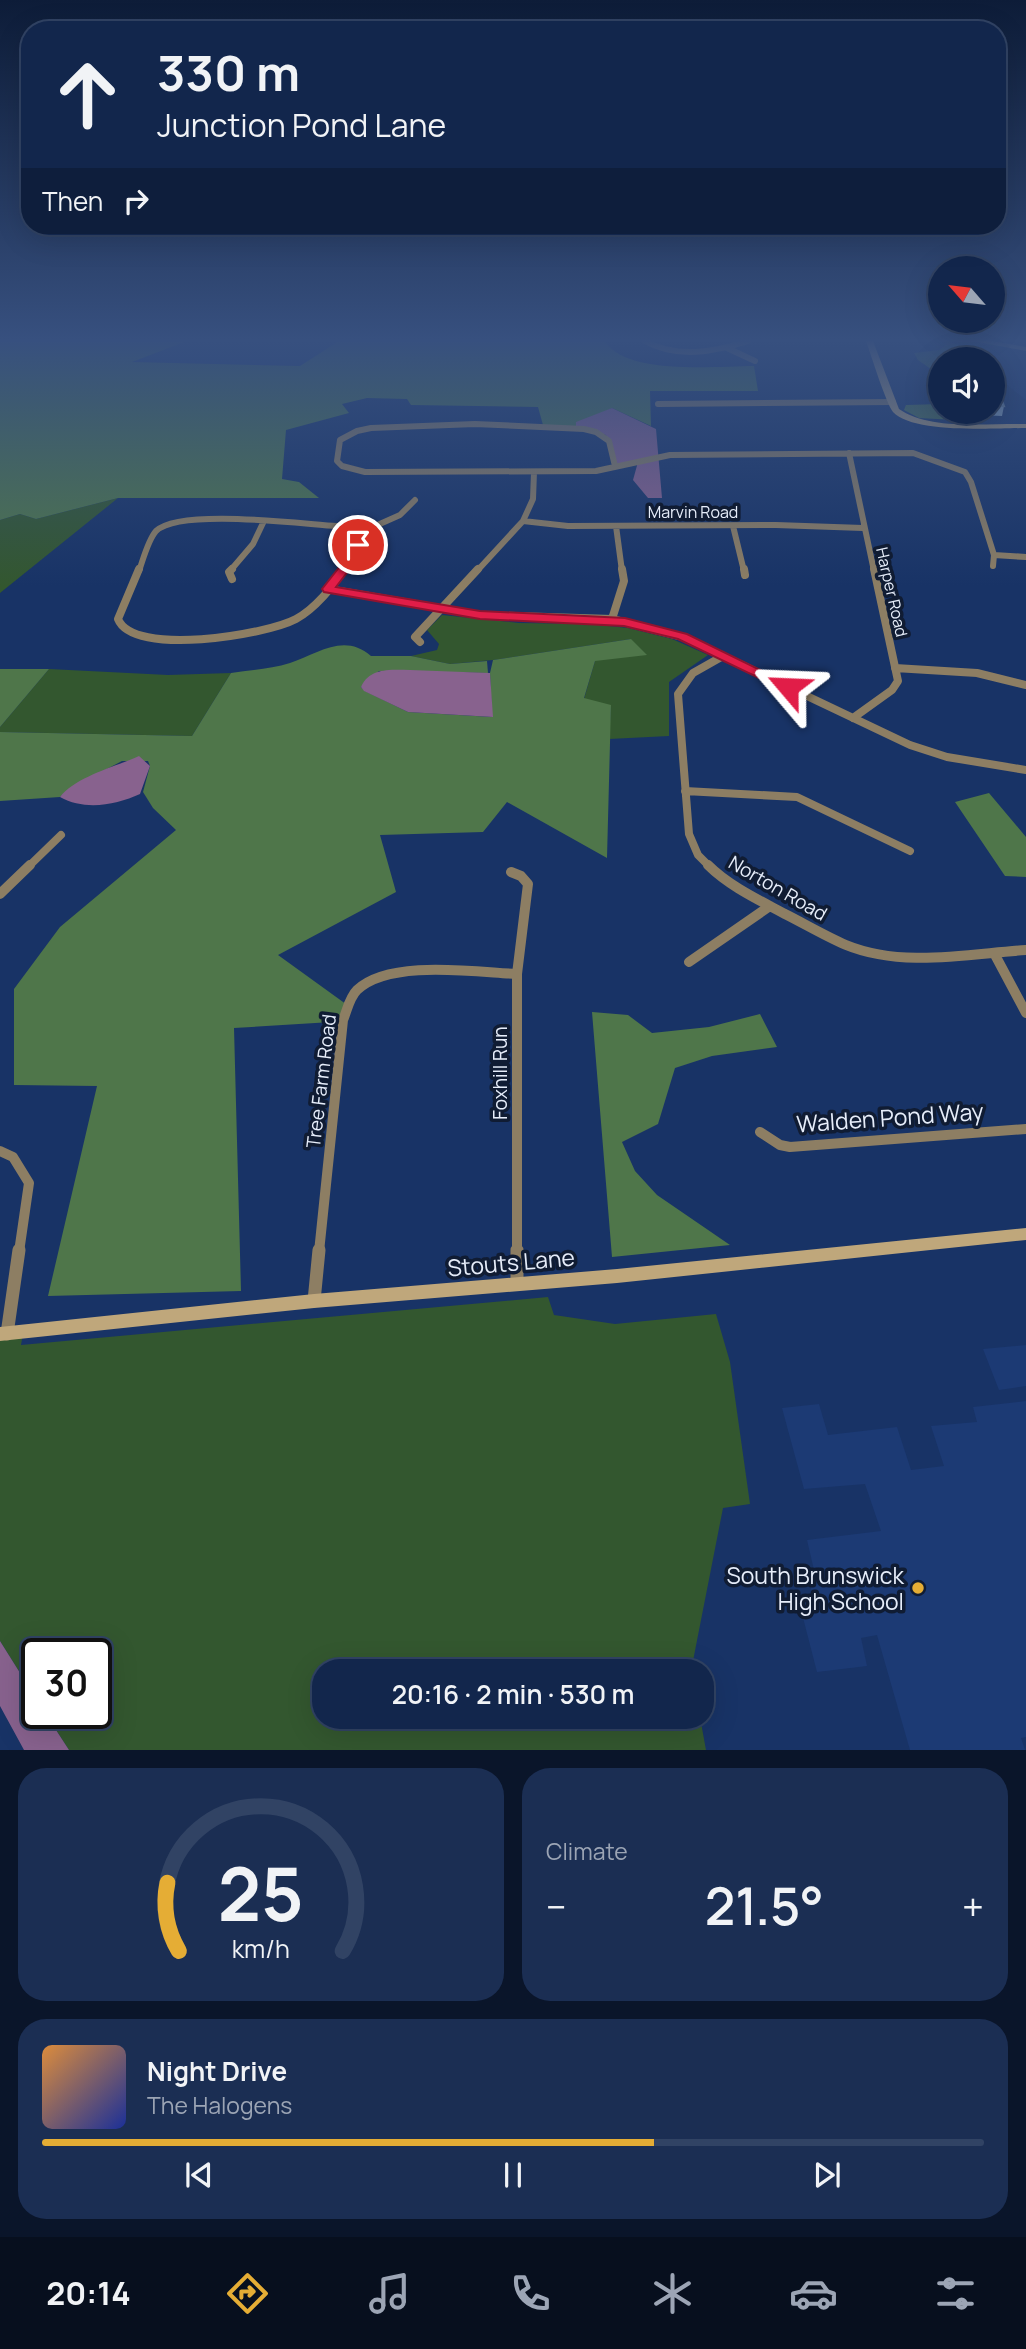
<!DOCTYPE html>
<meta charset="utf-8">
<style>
:root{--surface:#12264c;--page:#1b2e53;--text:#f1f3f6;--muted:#9ca5b5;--line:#314364;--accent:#e5ad35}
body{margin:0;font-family:Manrope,sans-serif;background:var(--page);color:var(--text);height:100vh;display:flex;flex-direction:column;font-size:26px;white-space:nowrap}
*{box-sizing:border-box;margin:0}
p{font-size:23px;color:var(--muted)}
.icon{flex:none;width:38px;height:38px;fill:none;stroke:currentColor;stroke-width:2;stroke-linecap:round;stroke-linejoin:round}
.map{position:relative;height:1750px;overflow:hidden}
.side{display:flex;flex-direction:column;gap:18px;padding:18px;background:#0a152a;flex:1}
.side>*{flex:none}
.banner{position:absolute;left:21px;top:21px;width:985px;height:214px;border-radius:28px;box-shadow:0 7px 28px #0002,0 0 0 2px var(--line);background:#12264c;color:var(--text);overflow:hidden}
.needle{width:46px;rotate:298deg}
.buttons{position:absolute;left:928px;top:256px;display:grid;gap:14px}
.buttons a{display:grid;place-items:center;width:77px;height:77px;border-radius:50%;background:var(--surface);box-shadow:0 7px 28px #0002,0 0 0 2px var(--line);font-size:35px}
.speed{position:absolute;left:21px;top:1638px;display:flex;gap:14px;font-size:35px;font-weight:700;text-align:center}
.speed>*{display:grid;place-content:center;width:91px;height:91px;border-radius:50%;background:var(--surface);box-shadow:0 7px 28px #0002,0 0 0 2px var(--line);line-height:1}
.speed .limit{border:4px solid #111;border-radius:10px;background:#fff;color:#111}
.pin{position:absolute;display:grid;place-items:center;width:60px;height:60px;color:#fff;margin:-30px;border:4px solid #fff;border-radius:50%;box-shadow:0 2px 7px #0007}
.me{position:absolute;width:77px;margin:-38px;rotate:296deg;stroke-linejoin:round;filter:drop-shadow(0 0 5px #0008)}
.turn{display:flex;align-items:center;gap:24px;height:147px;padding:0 21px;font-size:32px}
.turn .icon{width:91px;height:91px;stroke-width:2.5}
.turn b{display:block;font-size:49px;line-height:60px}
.then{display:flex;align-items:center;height:66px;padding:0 21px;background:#0003;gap:14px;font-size:26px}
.big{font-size:52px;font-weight:600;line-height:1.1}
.side .tile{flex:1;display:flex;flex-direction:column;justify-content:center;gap:10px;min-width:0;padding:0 24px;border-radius:28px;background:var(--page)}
.side .dial{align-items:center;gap:0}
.dial svg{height:182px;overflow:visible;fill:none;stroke:var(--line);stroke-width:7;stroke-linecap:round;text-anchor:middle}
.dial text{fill:var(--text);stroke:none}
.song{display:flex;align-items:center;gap:21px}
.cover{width:84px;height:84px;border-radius:10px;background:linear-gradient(135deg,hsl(30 70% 55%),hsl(230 70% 35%))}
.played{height:7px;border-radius:4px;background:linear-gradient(90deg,var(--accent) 65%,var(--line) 65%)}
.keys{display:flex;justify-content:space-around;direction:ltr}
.heat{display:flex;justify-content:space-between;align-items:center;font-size:38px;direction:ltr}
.side .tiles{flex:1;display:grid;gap:18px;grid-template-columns:1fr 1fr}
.tile:last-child{grid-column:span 2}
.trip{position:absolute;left:312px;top:1659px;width:402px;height:70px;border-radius:28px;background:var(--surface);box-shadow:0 7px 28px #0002,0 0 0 2px var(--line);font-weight:600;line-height:70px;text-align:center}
.tab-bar{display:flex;height:112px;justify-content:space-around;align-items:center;background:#070f1e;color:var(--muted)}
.tab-bar .icon{width:49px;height:49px}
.tab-bar .selected{color:var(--accent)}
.tab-bar b{font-size:32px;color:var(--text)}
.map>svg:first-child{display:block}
.built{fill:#1c3a74}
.green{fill:#33572f}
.forest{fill:#4f764a}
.water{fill:#88628e}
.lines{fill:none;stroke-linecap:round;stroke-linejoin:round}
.street-far3{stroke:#8d7e63;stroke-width:6}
.street-far2{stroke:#8d7e63;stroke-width:8}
.street-far1{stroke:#8d7e63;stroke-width:10}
.street{stroke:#8d7e63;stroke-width:13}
.secondary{fill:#bfa77b;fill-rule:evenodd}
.wall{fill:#a5c1d6}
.building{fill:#c0e0f9;stroke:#869dae;stroke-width:2}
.route{fill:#e11d48;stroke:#92132f;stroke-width:2}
.poi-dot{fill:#e5ad35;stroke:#101c33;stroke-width:2.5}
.labels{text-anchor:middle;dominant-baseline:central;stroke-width:7;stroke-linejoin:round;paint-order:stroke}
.far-street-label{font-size:16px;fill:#e6edfa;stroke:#101c33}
.street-label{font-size:19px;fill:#e6edfa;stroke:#101c33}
.near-street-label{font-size:23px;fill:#e6edfa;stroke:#101c33}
.near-poi-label{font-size:23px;fill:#e6edfa;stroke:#101c33;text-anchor:end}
</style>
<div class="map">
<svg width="1026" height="1751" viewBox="0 0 1026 1751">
<rect width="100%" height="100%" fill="#183366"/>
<path class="built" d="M 187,341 L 339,341 L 301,366 L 130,362 Z
M 1010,341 L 1026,341 L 1026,400 L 992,373 L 993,353 Z
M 1026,1345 L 1026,1386 L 999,1390 L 983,1349 Z
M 1026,1401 L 1026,1737 L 1021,1738 L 1025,1750 L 910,1750 L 877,1635 L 861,1638 L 867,1666 L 817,1672 L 800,1606 L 815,1604 L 807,1572 L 814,1570 L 807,1540 L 881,1531 L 865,1484 L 804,1489 L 782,1408 L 819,1404 L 828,1435 L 897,1427 L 911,1470 L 944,1466 L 931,1426 L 977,1422 L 973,1407 Z"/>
<path class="green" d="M 118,498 L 0,593 L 0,520 L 20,514 L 36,519 Z
M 442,615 L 519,623 L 589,624 L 628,628 L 672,639 L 708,655 L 669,682 L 669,736 L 609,739 L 611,706 L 584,699 L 595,661 L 631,639 L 493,660 L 450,664 L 411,656 L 437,650 L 439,644 L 427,630 Z
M 49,669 L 168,675 L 231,673 L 192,736 L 0,732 L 0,727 Z
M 548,1297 L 554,1315 L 615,1324 L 716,1314 L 730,1362 L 750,1504 L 723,1508 L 691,1671 L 324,1671 L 324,1717 L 700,1717 L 706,1750 L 69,1750 L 45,1713 L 96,1713 L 96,1654 L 37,1654 L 37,1700 L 0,1641 L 0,1334 L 24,1328 L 21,1345 Z"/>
<path class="forest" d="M 0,341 L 187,341 L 132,362 L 300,366 L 339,341 L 605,341 C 626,376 717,366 754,366 L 758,391 L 650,391 L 651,426 L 612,408 L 576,428 L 543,425 L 538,407 L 411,405 L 407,399 L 367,398 L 342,404 L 349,413 L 286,430 L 282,479 L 299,482 L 319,498 L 118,498 L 36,519 L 20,514 L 0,520 Z
M 948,343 L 986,350 L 989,353 L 988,359 L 940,359 L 940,381 L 938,374 L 918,360 L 914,353 L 939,350 Z
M 940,404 L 940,411 L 972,411 L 973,421 L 919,418 L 904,410 L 906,405 Z
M 631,639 L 647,655 L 595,661 L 584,698 L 611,705 L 607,858 L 507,802 L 483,832 L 380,835 L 396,892 L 278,955 L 350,1007 L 348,1021 L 234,1028 L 241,1291 L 48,1296 L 97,1086 L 14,1085 L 14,989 L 60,927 L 176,830 L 153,808 L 143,792 L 150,766 L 148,761 L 122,761 L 69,789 L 60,797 L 0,801 L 0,732 L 192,736 L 231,673 C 250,670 271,669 290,663 C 317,654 344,632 371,656 L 411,656 L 450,664 L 487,661 L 488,673 L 379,671 L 361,687 L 365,691 L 408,712 L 492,717 L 490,673 L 493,660 Z
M 0,669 L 49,669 L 0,727 Z
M 989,793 L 1026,837 L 1026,877 L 1005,876 L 955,802 Z
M 592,1012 L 628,1015 L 652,1033 L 709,1027 L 760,1014 L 777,1047 L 712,1056 L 675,1068 L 658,1124 L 622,1142 L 635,1171 L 657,1195 L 730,1245 L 612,1257 Z"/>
<path class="water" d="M 612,408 L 656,429 L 662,498 L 648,498 L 633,480 L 638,462 L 614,467 L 606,435 L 576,428 L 576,422 Z
M 410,670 L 490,673 L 493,717 L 408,712 L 364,691 L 361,687 C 370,667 392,670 410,670 Z
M 139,756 L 150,766 L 140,794 C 116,805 85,811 60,797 C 75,777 117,766 139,756 Z
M 0,1641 L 37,1700 L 37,1713 L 45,1713 L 69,1750 L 24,1750 L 0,1706 Z"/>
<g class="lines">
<path class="street-far3" d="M 645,341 C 677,359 714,352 748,341
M 727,348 L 755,361
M 658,404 L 893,402
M 849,453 L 874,571
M 615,466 L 609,441 L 596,432 L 584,429 L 475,424 L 371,428 L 357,431 L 340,440 L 337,461 L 342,466 L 365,472 L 596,471 L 670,455 L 913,453 L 965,472 L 971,482 L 994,555 L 993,566
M 523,521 L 568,526 L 776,525 L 863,528
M 616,526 L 622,571
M 733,526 L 744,571
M 355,535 L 400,515 L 415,500
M 994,555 L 1026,557
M 139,571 C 143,560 148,540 156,531 C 180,508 301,524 337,526 L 352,530 L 358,545 L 343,571
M 230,571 L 253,544 L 263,523
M 477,571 L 523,521 L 533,499 L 534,472"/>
<path class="street-far2" d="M 139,569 L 118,619 C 133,657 266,635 296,619 C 316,608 332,587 345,569
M 232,569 L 229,572 L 232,579
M 744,569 L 745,575
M 328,589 L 480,615 L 612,619 L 683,637 L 910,745 L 947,757 L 1026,770
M 612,619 L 624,581 L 622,569
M 420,642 L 415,637 L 478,569
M 895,668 L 977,673 L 1026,685
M 853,718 L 892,690 L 898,681 L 874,569
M 685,791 L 797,797 L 910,851
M 28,867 L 61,835
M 710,867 L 698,855 L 689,834 L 678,694 L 693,673 L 723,656"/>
<path class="street-far1" d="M 708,865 C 729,886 759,900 785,914 C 805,924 825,936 846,945 C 902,968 968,954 1026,950
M 511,872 L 521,876 L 528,884 L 517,974 L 517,1252
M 0,894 L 30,865
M 994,953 L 1026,1013
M 689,962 L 770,906
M 760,1132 L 780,1145 L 790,1147 L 1026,1129
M 0,1151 L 13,1157 L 29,1183 L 19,1252
M 319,1252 L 343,1020 C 347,1011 349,998 357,990 C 389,959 475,972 517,974"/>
<path class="street" d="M 517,1250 L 517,1284
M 314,1301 L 319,1250
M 7,1334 L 19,1250"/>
<path class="secondary" d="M 866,341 L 873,341 L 899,409 C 930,431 989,423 1026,424 L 1026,428 C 997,428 913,434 893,412 C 886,403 871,355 866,341 Z
M 973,341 L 992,341 L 1026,347 L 1026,351 Z
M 1026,1228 L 1026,1240 L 617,1283 L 314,1308 L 0,1341 L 0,1327 L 314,1294 L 617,1269 Z"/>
</g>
<path class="wall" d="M 992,398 L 1004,406 L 1002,416 L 979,415 L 978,411 L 992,411 Z"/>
<path class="building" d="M 992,398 L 1001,398 L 1004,406 L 992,405 Z"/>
<linearGradient id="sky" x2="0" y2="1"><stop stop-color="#0d1c38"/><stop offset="0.58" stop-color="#37507f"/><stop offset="1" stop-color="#37507f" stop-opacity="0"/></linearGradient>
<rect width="1026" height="586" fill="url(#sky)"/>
<path class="route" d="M 358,541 L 364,545 L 359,557 L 336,587 L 480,611 L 625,618 L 687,634 L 795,687 L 793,690 L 784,690 L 678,639 L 624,626 L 480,619 L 324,592 L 322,589 L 348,556 L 354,542 Z"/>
<circle class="poi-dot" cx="918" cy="1588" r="7"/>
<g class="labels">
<g class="far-street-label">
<text x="693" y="512">Marvin Road</text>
<text transform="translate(892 592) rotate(77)">Harper Road</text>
</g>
<g class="street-label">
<text transform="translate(778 888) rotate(30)">Norton Road</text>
<text transform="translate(500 1073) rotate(-90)">Foxhill Run</text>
<text transform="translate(321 1081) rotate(-83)">Tree Farm Road</text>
</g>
<g class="near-street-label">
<text transform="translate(890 1117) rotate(-4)">Walden Pond Way</text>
<text transform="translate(511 1262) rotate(-5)">Stouts Lane</text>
</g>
<g class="near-poi-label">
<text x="904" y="1575">South Brunswick<tspan x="904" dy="26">High School</tspan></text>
</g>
</g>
</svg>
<div class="buttons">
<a><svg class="needle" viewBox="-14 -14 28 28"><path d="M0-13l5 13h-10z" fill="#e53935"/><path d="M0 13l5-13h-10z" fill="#9ca5b5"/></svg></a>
<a><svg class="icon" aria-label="sound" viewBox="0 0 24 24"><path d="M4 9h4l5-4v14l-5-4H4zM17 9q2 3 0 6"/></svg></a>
</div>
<div class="speed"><div class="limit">30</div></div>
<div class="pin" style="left:358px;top:545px;background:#d93025"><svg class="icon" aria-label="arrive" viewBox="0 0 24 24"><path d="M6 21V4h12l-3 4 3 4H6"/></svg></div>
<svg class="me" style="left:788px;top:687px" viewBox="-20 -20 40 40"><path d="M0-17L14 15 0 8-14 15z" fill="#e11d48" stroke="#fff" stroke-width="4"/></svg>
<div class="trip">20:16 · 2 min · 530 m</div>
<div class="banner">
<div class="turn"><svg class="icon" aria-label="ahead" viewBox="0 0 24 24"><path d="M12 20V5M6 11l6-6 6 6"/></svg><div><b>330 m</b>Junction Pond Lane</div></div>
<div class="then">Then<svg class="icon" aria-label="right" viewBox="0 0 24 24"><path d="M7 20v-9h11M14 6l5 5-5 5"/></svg></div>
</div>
</div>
<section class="side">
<div class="tiles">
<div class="tile dial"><svg viewBox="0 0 100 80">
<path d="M14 69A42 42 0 1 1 86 69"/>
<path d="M14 69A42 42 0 0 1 9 39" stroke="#e5ad35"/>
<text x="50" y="56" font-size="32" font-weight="700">25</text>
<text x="50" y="72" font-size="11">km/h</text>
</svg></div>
<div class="tile"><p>Climate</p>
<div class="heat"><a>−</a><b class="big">21.5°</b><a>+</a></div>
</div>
<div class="tile">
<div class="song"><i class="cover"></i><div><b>Night Drive</b><p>The Halogens</p></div></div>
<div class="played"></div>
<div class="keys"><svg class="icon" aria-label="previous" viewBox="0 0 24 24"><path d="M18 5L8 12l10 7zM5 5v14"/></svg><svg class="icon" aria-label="pause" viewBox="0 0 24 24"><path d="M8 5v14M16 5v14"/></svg><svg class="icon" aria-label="next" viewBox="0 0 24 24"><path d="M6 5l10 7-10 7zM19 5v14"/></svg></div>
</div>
</div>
</section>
<nav class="tab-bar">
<b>20:14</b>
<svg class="icon selected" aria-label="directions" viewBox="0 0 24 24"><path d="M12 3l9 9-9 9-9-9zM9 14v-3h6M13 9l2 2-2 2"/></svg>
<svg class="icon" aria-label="music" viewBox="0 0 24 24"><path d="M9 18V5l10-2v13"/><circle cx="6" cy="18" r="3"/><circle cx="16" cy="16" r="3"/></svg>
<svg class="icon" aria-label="phone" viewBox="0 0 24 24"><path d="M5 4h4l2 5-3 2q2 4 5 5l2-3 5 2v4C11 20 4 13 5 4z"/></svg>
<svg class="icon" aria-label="climate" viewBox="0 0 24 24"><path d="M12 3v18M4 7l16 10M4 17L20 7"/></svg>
<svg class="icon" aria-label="car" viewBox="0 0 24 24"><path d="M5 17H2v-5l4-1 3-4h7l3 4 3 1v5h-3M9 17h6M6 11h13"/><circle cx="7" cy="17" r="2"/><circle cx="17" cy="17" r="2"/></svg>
<svg class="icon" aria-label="filters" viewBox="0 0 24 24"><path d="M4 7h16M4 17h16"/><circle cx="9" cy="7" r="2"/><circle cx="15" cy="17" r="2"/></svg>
</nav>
